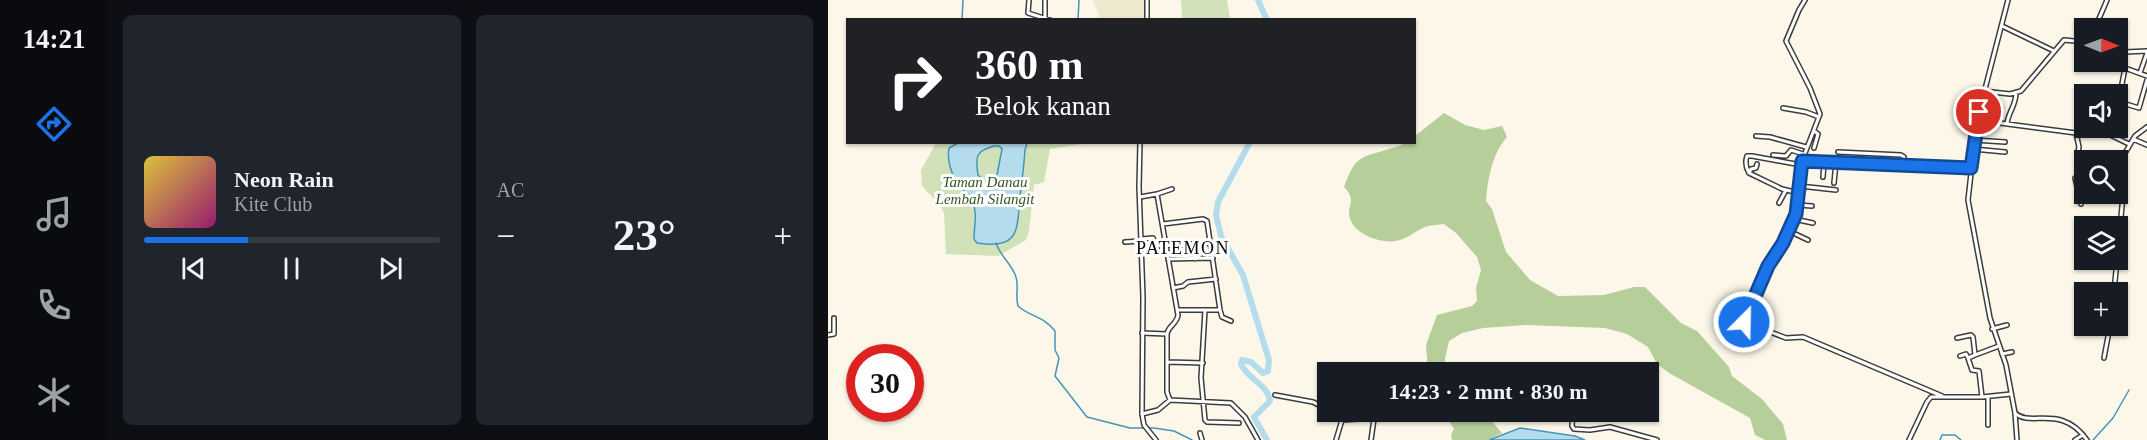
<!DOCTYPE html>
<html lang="id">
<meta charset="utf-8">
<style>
:root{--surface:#171b24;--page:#20242c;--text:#f1f3f6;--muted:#9ea1a6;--line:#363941;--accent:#1a73e8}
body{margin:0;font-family:Georgia,serif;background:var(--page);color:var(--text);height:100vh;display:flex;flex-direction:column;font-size:22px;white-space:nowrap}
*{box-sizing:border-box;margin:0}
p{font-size:20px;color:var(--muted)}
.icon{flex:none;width:33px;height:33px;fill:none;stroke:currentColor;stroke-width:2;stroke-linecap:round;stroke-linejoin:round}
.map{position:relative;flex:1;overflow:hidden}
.panel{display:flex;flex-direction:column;gap:15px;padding:15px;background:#0d0f14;width:720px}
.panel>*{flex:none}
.top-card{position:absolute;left:18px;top:18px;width:570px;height:126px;border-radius:0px;box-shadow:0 2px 4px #0004;background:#202124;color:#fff;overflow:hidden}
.needle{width:39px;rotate:91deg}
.tools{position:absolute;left:1246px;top:18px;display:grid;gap:12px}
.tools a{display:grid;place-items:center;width:54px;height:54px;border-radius:0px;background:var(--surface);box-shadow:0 2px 4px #0004;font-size:30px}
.speed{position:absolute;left:18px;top:344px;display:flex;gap:12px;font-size:30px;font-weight:700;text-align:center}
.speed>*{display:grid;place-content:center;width:78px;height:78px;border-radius:50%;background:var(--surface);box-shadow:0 2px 4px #0004;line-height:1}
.speed .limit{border:9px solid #d22;background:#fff;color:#111}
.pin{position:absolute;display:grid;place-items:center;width:51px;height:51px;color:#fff;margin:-26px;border:3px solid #fff;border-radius:50%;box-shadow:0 2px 6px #0007}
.me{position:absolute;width:66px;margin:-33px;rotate:23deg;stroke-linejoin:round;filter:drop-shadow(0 0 4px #0008)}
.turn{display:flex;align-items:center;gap:21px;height:126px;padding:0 30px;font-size:27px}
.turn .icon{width:78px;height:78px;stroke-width:2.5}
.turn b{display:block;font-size:42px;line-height:51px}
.big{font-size:45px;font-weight:700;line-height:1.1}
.panel .card{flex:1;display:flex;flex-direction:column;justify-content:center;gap:9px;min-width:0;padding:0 21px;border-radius:9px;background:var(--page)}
.song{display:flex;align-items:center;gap:18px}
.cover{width:72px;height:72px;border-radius:9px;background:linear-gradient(135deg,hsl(50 70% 55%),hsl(320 70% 35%))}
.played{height:6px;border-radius:3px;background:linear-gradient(90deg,var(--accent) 35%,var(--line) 35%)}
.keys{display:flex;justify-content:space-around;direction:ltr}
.heat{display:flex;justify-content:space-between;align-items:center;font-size:33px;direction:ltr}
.panel .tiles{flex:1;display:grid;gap:15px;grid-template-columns:repeat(2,1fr)}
.trip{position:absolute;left:489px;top:362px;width:342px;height:60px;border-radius:0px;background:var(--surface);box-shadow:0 2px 4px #0004;font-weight:700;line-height:60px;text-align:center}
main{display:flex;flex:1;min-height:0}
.menu{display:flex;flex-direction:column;width:108px;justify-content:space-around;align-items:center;background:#090b0e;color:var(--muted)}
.menu .icon{width:42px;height:42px}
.menu .current{color:var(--accent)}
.menu b{font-size:27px;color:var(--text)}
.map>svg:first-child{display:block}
.farmland{fill:#eee8cd}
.green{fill:#d1e1b8}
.forest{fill:#b6cf9a}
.water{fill:#b5dcec;stroke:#4695b9;stroke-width:1.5;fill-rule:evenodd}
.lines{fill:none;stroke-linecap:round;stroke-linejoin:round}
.stream{stroke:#4695b9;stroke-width:1.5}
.river{stroke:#b5dcec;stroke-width:6}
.minor-casing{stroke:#3c3c3c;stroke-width:6}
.tertiary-casing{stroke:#3c3c3c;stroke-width:6}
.minor{stroke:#fff;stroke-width:3}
.tertiary{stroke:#fff;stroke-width:3}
.route-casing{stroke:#114b97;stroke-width:15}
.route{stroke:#1a73e8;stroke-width:10}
.labels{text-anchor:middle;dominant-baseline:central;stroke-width:6;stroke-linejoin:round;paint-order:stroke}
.park-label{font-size:15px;font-style:italic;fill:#335724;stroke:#fff}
.quarter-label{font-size:18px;letter-spacing:1.5px;fill:#090909;stroke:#fff}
</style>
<main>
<nav class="menu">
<b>14:21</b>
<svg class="icon current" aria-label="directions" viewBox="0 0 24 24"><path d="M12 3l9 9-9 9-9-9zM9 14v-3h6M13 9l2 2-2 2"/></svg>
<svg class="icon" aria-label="music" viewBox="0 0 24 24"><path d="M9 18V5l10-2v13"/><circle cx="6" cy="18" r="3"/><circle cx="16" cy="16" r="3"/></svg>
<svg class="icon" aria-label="phone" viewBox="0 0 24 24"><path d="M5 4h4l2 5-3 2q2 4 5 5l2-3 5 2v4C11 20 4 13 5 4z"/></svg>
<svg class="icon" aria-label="climate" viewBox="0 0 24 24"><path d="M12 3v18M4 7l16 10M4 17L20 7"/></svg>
</nav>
<section class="panel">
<div class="tiles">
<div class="card">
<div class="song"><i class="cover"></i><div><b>Neon Rain</b><p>Kite Club</p></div></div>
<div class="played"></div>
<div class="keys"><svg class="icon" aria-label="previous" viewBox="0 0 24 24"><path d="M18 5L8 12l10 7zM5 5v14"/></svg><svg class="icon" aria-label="pause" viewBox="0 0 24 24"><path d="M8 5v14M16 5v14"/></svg><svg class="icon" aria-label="next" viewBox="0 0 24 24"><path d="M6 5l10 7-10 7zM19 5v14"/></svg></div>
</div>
<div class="card"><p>AC</p>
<div class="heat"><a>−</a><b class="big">23°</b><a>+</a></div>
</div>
</div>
</section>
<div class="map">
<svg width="1319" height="440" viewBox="0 0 1319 440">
<rect width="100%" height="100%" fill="#fcf7e9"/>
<path class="farmland" d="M 265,0 L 320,0 L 319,19 L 272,19 Z"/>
<path class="green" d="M 353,0 L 399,0 L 402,19 L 354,19 Z
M 108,143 L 254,143 L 254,144 L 222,149 L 216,182 L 206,185 L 201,231 L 198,240 L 170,256 L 118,254 L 116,213 L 112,205 L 94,186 L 93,170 Z"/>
<path class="forest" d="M 616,113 L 637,125 L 656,130 L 674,126 L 679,137 C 664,154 660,178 658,201 L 664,209 L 678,252 L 702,280 L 730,296 L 776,295 L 806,287 L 817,287 L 853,323 L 869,331 L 901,367 L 904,376 L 934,399 L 955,424 L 959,440 L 937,440 L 927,435 L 922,418 L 841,373 L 829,364 L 820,347 L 799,334 L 777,328 L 698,325 L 655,328 L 634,333 L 621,341 L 617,359 L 616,372 L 600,372 L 598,345 L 609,315 L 644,306 L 649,301 L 648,288 L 653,270 L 649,257 L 628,233 L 616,224 C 608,225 599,225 593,229 C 586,232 580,238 572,240 C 557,245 529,236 523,221 C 516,205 531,203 516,187 C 528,154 533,158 564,148 C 573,146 577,142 586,142 L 587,136 Z
M 615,411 L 655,411 L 674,433 L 659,440 L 624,440 L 623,434 L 626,429 Z"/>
<path class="water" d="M 130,143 L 199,143 L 197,150 C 196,165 194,181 192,196 C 189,230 192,250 149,243 L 146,239 C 146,226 150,212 144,200 C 140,193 132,188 128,181 C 123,172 119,159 121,148 ZM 166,146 L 171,146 L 174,149 L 169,175 L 159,183 L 150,175 C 147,156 148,151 166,146 Z
M 692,428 L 747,436 L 757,440 L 661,440 Z"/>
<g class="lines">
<path class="stream" d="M 134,20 L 135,0
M 250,20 L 251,0
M 168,243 C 172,256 184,264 188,277 C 191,286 187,296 190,306 C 202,317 214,315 227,331 L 227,350 L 231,358 L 227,376 L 259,417 L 302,428 L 326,428 L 346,431 L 364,440
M 1112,440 L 1114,435 L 1127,435 L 1133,440
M 1265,440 L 1285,418 L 1301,390"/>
<path class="river" d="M 430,0 L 439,20
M 422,142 L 390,202 L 388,215 L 393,236 L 415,275 L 441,360 L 440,371 L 435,373 L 423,362 L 414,360 L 413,364 C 420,380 439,383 442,401 L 426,417 L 439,440"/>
<g class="minor-casing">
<path id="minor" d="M 201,0 L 200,13 L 222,20
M 217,0 L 217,17
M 977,0 L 971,10 L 958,41 L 982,88 L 992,114 L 974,161 L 1143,168
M 1174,26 L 1226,51
M 1267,28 L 1279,0
M 1290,49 L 1296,53 L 1297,68 L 1290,105
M 1297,52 L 1319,51
M 1297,68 L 1319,76
M 1312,73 L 1319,53
M 1155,91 L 1182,94 L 1193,91 L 1236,40 L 1257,42
M 1291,102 L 1311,108 L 1319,80
M 955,108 L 978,112 L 991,117
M 1149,120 L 1248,133 L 1252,126 L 1257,125
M 1179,123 C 1181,111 1188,105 1188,93
M 1268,128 L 1301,144
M 1248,133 L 1251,147 L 1249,156
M 928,136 L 942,137 L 978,147
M 1305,139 L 1319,145
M 1146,140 L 1177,142
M 986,148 L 990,134 L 986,131
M 1145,149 L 1177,152
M 1010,152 L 1073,155 L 1076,157 L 1074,165
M 945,155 L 958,156 L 963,150 L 975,154
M 974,161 L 968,215 L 955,243 L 940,266 L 916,322 L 958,338 L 975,337 L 1114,396
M 1249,165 L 1251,173
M 921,173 L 923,169 L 928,168 L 929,164
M 995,177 L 996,162
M 1006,183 L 1008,162
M 972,186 L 1008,190
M 971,193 L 954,189 L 921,173 C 918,168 917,162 919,156 L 924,156 L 973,165
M 329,194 L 344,189
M 312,197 L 329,194 L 350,315 C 349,324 340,326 339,334
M 951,203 L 958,190
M 1253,204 L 1247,178 L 1257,170
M 971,205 L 984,206
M 966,219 L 985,223
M 335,224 L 375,219 L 379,221 L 392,310 L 394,317 L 403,321
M 961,231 L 980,240
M 313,239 L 325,238 L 328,246 L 382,243
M 297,242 L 313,241
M 366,244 L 367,259
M 1290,248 L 1297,175 L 1293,160 L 1307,136 L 1319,127
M 340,259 L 385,258
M 345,288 L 355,286 L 360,282 L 388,279
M 1286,292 L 1289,260
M 349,310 L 377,310 L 373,378 L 377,420 L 379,422 L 411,423
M 377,310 L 392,310
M 1164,329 L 1179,325
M 314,333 L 339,334 L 339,392 L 342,400 L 403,403 L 417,417 L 430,440
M 0,335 L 6,334 L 6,318
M 1129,338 L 1143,335 L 1145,337 L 1147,355 L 1140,358 L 1144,370 L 1151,371 L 1154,397
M 1174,354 L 1184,352
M 1147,355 L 1171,346
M 1132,356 L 1138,354 L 1140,358
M 1276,358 L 1282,326
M 340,362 L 375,363
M 447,395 L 485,402 L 500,410
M 1160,397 L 1160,425
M 500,411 L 514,420
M 529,411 L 530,418
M 745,411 L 744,426 L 746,429 L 762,430 L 782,427 L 829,440
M 1187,413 L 1189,440
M 314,414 L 330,410 L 342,400
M 515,420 L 515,411
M 372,433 L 374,440
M 508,440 L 514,420 C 531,418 545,420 562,415
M 543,440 L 546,419
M 1081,440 L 1099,402 L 1103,397 L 1154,397 L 1183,394
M 1247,440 L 1255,435"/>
</g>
<g class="tertiary-casing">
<path id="tertiary" d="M 1180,0 L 1149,120 L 1140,200 L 1162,318 L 1178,365 L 1187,413 C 1203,428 1233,403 1259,440
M 319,20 L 319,0
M 312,142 L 311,187 L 315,297 L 314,414 L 316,425 L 328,440"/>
</g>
<use href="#minor" class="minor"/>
<use href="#tertiary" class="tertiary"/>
</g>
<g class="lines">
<g class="route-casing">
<path id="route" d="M 916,322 L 940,266 L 955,243 L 968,214 L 974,161 L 1143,168 L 1151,112"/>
</g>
<use href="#route" class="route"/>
</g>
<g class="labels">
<g class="park-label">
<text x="157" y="182">Taman Danau<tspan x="157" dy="17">Lembah Silangit</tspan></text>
</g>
<g class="quarter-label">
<text x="355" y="248">PATEMON</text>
</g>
</g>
</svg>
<div class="tools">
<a><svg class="needle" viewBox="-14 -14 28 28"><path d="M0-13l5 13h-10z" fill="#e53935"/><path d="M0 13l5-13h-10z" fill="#9ea1a6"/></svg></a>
<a><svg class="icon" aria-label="sound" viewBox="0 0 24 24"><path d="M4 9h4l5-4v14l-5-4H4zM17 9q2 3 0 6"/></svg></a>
<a><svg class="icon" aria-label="search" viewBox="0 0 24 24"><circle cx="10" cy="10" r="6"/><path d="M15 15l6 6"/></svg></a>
<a><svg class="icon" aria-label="layers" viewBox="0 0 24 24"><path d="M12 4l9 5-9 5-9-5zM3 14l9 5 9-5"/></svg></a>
<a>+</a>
</div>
<div class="speed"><div class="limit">30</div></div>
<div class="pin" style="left:1151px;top:112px;background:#d93025"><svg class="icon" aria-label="arrive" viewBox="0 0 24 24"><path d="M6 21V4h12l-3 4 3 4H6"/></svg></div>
<svg class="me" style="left:916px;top:322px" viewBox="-20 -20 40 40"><circle r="17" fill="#1a73e8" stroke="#fff" stroke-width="3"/><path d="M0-11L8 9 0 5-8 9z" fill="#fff"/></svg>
<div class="trip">14:23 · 2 mnt · 830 m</div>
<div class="top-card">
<div class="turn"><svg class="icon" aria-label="right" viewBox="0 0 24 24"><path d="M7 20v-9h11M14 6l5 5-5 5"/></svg><div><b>360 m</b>Belok kanan</div></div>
</div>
</div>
</main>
